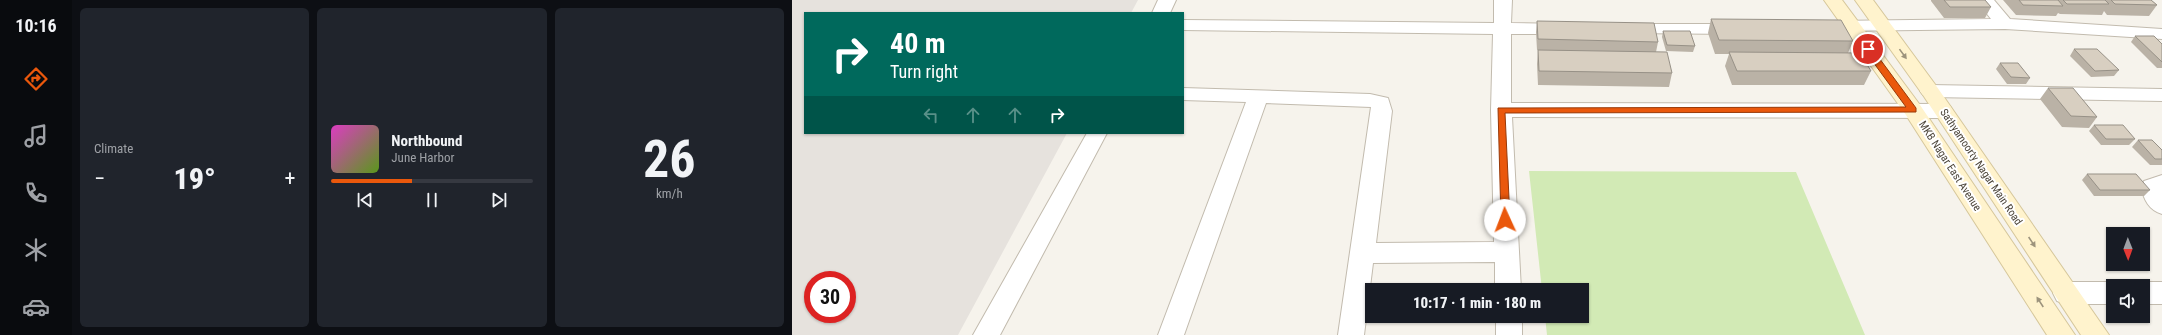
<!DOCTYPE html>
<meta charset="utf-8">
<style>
:root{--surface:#171b24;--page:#20242c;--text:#f1f3f6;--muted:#9ea1a6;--line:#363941;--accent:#ea580c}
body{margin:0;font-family:"Roboto Condensed",sans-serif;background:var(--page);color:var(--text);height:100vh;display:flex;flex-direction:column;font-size:15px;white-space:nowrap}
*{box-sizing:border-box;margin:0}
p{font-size:13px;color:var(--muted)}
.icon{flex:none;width:22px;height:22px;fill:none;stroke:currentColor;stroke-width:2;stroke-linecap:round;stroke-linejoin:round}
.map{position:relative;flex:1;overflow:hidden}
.panel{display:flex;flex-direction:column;gap:8px;padding:8px;background:#0d0f14;width:720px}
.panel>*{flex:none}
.banner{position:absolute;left:12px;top:12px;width:380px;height:122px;border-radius:0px;box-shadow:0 1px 3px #0004;background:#00695c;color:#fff;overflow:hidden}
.needle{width:26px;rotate:179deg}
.buttons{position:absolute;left:1314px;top:227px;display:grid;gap:8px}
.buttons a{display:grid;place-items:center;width:44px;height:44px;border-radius:0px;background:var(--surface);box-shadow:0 1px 3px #0004;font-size:20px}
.speed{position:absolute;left:12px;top:271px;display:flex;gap:8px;font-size:20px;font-weight:700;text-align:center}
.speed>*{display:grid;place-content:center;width:52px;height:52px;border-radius:50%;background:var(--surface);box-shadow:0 1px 3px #0004;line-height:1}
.speed .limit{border:6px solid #d22;background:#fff;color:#111}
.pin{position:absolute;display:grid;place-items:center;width:34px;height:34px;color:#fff;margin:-17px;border:2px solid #fff;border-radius:50%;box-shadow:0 1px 4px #0007}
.me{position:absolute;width:44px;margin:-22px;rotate:358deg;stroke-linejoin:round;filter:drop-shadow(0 0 3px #0008)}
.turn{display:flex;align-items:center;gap:14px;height:84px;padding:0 20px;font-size:18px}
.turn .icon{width:52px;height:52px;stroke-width:2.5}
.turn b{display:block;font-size:28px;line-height:34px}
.lanes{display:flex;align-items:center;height:38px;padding:0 20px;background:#0003;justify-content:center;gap:20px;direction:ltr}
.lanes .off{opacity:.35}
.big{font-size:30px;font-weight:800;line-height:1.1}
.panel .tile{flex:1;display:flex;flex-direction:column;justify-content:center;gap:6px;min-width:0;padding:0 14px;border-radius:6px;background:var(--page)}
.panel .dial{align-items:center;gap:0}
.dial b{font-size:52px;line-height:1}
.song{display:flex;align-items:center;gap:12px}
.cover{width:48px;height:48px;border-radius:6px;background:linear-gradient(135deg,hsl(310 70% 55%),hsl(90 70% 35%))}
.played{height:4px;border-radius:2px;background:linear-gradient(90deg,var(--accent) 40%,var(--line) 40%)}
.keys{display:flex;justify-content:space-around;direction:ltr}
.heat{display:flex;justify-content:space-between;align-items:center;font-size:22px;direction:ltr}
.panel .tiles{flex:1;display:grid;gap:8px;grid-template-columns:repeat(3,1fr)}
.trip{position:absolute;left:573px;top:283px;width:224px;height:40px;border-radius:0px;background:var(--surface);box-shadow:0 1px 3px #0004;font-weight:800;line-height:40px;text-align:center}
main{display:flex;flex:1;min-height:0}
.tabs{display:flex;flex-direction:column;width:72px;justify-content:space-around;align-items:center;background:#090b0e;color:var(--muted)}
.tabs .icon{width:28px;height:28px}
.tabs .selected{color:var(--accent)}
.tabs b{font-size:18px;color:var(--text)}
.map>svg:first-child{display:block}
.industrial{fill:#e6e2dd;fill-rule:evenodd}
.green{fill:#d2eab5}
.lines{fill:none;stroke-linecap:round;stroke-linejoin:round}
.street-casing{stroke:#c2bbae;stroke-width:2}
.secondary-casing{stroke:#d6c79b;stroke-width:2}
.street{fill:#fff;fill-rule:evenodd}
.secondary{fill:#fff3cd;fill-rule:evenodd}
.wall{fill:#bab2a6}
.building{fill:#d8cfc1;stroke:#979187}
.oneway{fill:#9c937c}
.route{fill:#ea580c;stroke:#983908}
.labels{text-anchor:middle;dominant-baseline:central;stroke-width:4;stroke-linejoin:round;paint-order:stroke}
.street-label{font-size:11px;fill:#4b4439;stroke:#fff}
</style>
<main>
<nav class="tabs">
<b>10:16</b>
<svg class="icon selected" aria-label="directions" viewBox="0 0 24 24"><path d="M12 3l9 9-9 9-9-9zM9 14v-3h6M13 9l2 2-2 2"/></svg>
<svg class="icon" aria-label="music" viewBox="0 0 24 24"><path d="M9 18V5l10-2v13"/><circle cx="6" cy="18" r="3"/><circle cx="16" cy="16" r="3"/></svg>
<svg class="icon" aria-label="phone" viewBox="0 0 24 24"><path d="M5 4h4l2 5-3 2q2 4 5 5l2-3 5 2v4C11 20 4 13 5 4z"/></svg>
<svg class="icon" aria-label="climate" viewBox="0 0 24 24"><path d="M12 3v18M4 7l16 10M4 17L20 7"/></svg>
<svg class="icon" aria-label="car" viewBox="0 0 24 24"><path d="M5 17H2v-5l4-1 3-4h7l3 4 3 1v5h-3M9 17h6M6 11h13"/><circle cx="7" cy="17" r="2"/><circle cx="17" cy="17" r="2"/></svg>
</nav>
<section class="panel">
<div class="tiles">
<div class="tile"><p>Climate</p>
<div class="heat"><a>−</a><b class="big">19°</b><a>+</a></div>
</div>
<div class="tile">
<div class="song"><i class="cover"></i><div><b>Northbound</b><p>June Harbor</p></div></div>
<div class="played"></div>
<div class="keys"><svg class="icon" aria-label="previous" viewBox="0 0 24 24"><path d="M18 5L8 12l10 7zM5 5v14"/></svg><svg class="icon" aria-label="pause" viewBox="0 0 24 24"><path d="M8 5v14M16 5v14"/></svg><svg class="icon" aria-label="next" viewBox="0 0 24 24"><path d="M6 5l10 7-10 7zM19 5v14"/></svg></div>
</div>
<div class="tile dial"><b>26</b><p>km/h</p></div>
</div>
</section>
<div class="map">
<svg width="1370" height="335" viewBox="0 0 1370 335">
<rect width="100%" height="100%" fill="#f6f3ec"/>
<path class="industrial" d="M 0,0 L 346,0 L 339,13 L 13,13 L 13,133 L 275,133 L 166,335 L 0,335 ZM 21,280 L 55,280 L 55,314 L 21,314 Z"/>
<path class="green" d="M 737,171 L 1004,172 L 1073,335 L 755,335 L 753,316 L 790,316 L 790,290 L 750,290 Z"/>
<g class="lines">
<g class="street-casing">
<path id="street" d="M 366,0 L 384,0 L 378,13 L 360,13 Z
M 702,0 L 720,0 L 719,23 L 775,24 L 781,25 L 784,29 L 781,33 L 775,34 L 719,34 L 719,103 L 1151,104 L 1158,106 L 1161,111 L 1158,116 L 1151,118 L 720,117 L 729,290 L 703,290 L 703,262 L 581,263 L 572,335 L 546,335 L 579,107 L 474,103 L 392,335 L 366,335 L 454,102 L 391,100 L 391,88 L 578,94 L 596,98 L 600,111 L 584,243 L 702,242 L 699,110 L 701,34 L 391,30 L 391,20 L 702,23 Z
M 1184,0 L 1202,0 L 1218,19 L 1370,29 L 1370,39 L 1213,29 L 1040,31 L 1034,30 L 1031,26 L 1034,22 L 1040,21 L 1199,19 Z
M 834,24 L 947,24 L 953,25 L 956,29 L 953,33 L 947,34 L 828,33 L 825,29 L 828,25 Z
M 1138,85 L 1370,89 L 1370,101 L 1138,97 L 1131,95 L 1128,91 L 1131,87 Z
M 295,133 L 315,133 L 208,335 L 181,335 Z
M 1370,175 L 1370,214 C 1357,210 1352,200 1349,187 L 1352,181 Z
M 1274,282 L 1321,282 L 1330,286 L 1321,286 L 1321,304 L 1274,304 L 1265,301 L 1261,293 L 1265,285 Z
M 1351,282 L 1370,282 L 1370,304 L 1351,304 L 1351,286 L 1342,286 Z
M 704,316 L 730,316 L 730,335 L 704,335 Z"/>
</g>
<g class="secondary-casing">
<path id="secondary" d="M 1032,0 L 1050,0 L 1128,105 L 1283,335 L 1255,335 L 1114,115 Z
M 1063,0 L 1081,0 L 1145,87 L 1317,335 L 1289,335 L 1131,95 Z"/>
</g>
<use href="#street" class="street"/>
<use href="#secondary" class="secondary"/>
</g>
<path class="wall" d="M 1139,0 L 1193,0 L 1199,7 L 1193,18 L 1152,18 L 1139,1 Z
M 1211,0 L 1359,0 L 1365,5 L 1357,16 L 1315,15 L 1312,11 L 1310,15 L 1268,14 L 1266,13 L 1264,16 L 1224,15 Z
M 919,19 L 1061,41 L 1056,53 L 1079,71 L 1072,85 L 940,85 L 933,66 L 937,54 L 923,54 L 916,33 Z
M 745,21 L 866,42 L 864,52 L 880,73 L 877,87 L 746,85 L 745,64 L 746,50 L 747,50 L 745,50 L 744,32 Z
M 871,31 L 903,46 L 901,52 L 874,51 L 870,37 Z
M 1343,36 L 1370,44 L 1370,68 L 1365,68 L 1339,42 Z
M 1282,49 L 1327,70 L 1322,76 L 1299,77 L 1278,56 Z
M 1208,63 L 1238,78 L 1234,84 L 1215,84 L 1204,69 Z
M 1256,88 L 1305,117 L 1297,128 L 1270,127 L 1248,99 Z
M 1302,125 L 1343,139 L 1337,145 L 1309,145 L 1297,131 Z
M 1346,140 L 1370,159 L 1370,165 L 1358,165 L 1340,147 Z
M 1295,174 L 1358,190 L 1352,196 L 1302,196 L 1290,180 Z"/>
<path class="building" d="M 1152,0 L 1193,0 L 1199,7 L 1158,7 Z
M 1227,0 L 1266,0 L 1271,6 L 1231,5 Z
M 1271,0 L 1313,0 L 1317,4 L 1275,4 Z
M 1319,0 L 1359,0 L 1365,5 L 1323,4 Z
M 919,19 L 1049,20 L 1061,41 L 927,40 Z
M 745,21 L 862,23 L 866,42 L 746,39 Z
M 871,31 L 898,31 L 903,46 L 875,45 Z
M 1343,36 L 1362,36 L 1370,44 L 1370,62 Z
M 1282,49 L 1305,49 L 1327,70 L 1303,71 Z
M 746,50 L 875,52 L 880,73 L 747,71 Z
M 937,52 L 1068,53 L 1079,71 L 945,71 Z
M 1208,63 L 1226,63 L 1238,78 L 1219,77 Z
M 1256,88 L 1281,88 L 1305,117 L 1279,116 Z
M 1302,125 L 1331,125 L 1343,139 L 1314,139 Z
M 1346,140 L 1360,140 L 1370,150 L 1370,159 L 1363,159 Z
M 1295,174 L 1344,174 L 1358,190 L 1308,190 Z"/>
<defs><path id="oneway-solid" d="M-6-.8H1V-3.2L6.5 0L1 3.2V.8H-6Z"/></defs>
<g class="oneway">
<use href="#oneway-solid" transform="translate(1111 54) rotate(54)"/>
<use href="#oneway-solid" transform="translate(1240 242) rotate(56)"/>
<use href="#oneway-solid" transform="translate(1248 302) rotate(-123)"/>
</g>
<path class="route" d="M 1073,47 L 1079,47 L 1124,108 L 1124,112 L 713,113 L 718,220 L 713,224 L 709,220 L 706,108 L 1114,107 L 1073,51 Z"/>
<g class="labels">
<g class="street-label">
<text transform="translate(1158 166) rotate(57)">MKB Nagar East Avenue</text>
<text transform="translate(1189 167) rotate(56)">Sathyamoorty Nagar Main Road</text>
</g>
</g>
</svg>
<div class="buttons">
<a><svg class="needle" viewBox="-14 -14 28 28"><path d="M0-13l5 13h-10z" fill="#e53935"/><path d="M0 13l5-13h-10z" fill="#9ea1a6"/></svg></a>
<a><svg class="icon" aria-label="sound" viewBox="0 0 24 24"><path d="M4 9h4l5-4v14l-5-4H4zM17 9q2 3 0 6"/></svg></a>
</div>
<div class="speed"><div class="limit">30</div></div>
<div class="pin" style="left:1076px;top:49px;background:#d93025"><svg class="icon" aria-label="arrive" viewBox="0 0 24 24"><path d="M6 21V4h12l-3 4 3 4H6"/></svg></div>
<svg class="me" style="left:713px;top:220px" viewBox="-20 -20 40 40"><circle r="19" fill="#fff"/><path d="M0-13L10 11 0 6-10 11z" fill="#ea580c"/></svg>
<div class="trip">10:17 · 1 min · 180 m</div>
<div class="banner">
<div class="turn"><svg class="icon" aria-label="right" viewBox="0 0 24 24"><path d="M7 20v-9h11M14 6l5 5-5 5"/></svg><div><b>40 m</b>Turn right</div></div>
<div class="lanes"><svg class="icon off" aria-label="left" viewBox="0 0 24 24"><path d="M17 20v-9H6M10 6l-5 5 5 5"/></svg><svg class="icon off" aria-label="ahead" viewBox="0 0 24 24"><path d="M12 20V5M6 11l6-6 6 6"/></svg><svg class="icon off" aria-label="ahead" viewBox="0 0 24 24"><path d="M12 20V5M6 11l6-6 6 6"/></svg><svg class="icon" aria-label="right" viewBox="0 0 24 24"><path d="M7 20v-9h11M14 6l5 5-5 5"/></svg></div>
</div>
</div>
</main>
